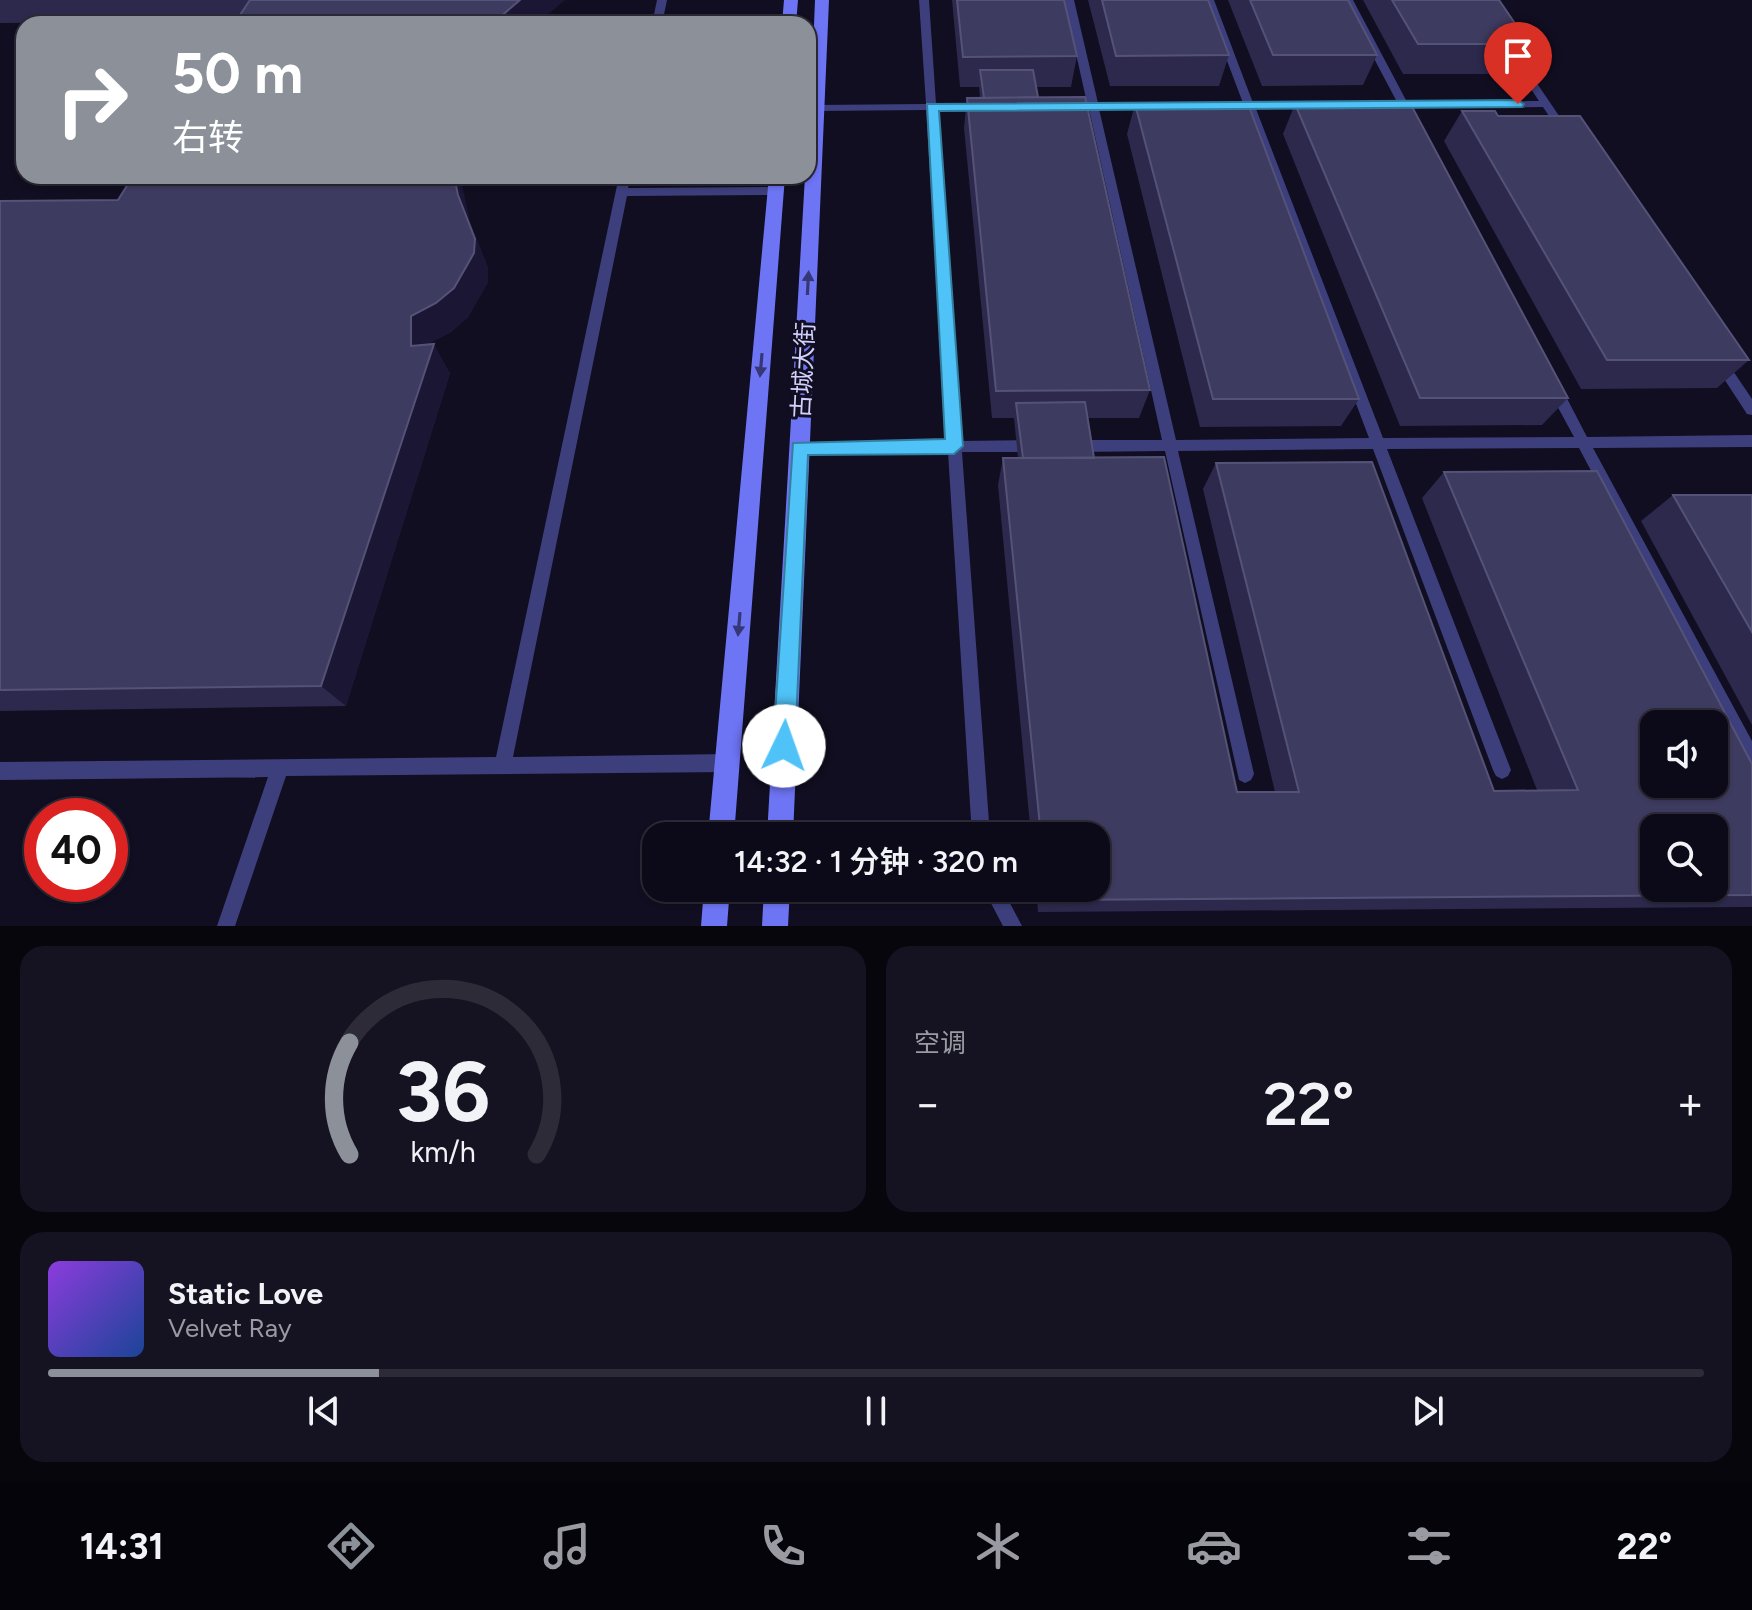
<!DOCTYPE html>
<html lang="zh">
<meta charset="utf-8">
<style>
:root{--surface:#0c0a18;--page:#151321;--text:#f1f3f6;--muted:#9a9aa2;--line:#2c2b37;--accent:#8c9099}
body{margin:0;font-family:Figtree,"Noto Sans SC",sans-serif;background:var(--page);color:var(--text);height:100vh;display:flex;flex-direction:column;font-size:30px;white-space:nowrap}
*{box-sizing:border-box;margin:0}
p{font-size:26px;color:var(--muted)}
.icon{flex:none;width:44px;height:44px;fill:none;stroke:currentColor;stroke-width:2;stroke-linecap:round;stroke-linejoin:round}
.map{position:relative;height:926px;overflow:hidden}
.drawer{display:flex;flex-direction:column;gap:20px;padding:20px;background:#07060d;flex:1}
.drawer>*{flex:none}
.guide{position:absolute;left:16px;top:16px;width:800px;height:168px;border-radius:24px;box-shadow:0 2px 6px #0004,0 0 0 2px var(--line);background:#8c9099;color:#fff;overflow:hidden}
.tools{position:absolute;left:1640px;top:710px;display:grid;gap:16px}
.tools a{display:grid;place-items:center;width:88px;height:88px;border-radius:16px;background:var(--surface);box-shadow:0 2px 6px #0004,0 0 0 2px var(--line);font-size:40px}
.speed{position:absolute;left:24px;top:798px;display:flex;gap:16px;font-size:40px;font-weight:700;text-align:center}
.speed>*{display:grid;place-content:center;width:104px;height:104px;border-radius:50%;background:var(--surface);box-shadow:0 2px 6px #0004,0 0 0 2px var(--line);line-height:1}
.speed .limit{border:12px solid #d22;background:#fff;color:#111}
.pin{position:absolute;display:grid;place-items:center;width:68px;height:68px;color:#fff;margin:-82px -34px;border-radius:50% 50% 50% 0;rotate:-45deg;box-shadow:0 0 8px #0007}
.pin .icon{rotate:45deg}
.me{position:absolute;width:88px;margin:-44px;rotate:3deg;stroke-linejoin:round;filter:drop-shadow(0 0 6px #0008)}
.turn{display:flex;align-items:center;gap:28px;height:168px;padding:0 24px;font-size:36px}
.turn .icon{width:104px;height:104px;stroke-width:2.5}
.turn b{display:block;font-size:56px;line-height:68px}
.big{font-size:60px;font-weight:600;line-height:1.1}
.drawer .card{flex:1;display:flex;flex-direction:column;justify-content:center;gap:12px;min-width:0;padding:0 28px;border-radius:24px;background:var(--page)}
.drawer .dial{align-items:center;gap:0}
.dial svg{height:208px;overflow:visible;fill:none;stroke:var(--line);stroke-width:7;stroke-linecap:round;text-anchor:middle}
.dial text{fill:var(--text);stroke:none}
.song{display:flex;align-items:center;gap:24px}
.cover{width:96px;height:96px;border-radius:12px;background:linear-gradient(135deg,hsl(270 70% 55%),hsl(220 70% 35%))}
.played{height:8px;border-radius:4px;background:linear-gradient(90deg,var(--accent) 20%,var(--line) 20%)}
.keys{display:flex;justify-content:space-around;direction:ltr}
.heat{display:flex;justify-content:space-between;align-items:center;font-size:44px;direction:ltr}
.drawer .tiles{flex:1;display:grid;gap:20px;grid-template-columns:1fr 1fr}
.card:last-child{grid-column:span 2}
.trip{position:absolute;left:642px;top:822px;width:468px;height:80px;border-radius:24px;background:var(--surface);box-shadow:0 2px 6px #0004,0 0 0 2px var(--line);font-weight:600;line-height:80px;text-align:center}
.dock{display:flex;height:128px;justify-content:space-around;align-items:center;background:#05040a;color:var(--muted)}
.dock .icon{width:56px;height:56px}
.dock .active{color:var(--accent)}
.dock b{font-size:36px;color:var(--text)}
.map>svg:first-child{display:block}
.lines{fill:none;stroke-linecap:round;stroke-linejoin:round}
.lane{fill:#3d3f7c;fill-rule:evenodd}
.secondary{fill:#6e75f5;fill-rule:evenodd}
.wall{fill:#2c294d}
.shaded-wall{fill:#1a1633}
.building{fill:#3e3b60;stroke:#555278;stroke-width:2;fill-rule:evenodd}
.oneway{fill:#363775}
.route{fill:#4fc3f7;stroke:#337fa1;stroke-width:2}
.labels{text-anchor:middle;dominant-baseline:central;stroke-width:6;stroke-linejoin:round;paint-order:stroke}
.street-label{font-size:24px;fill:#d2d0fc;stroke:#100e20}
</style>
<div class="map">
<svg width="1752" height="926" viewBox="0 0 1752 926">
<rect width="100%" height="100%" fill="#100e20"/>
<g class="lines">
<path class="lane" d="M 657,0 L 667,0 L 662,24 L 652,24 Z
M 919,0 L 929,0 L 936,104 L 982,104 L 987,107 L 982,110 L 937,110 L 961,441 L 1036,440 L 1041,442 L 1043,446 L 1041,450 L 1036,452 L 962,452 L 990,836 L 972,836 L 948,452 L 799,454 L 794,452 L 792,448 L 794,444 L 799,442 L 947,441 L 926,110 L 816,111 L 811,108 L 816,105 L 926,104 Z
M 1064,0 L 1074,0 L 1098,103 L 1150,103 L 1155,106 L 1150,109 L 1099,109 L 1176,440 L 1369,438 L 1245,109 L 1238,106 L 1243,103 L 1204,0 L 1214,0 L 1253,103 L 1314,102 L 1319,105 L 1314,108 L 1256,109 L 1383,438 L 1574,437 L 1548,389 L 1555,384 L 1560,385 L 1587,437 L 1752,435 L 1752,447 L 1593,448 L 1752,741 L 1752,766 L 1746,764 L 1579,448 L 1387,449 L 1511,770 L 1508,776 L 1502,779 L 1496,776 L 1493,770 L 1373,449 L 1178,451 L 1254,774 L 1251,780 L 1245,783 L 1239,780 L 1165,451 L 1076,452 L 1071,450 L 1069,446 L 1071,442 L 1076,440 L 1162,440 L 1089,109 L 1082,106 L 1087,103 Z
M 1343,0 L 1353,0 L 1407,102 L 1539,101 L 1503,47 L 1508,44 L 1511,45 L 1570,132 L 1569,134 L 1561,134 L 1543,107 L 1411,108 L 1417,120 L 1412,123 L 1408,122 L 1400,108 L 1394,105 L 1397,102 Z
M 619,176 L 631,176 L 628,188 L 775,187 L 781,191 L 775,195 L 627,196 L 513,757 L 728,754 L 734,757 L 737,763 L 734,769 L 728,772 L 286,776 L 235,926 L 217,926 L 268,777 L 0,780 L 0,762 L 496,757 Z
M 1720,357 L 1725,359 L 1752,399 L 1752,415 L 1747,414 L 1715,365 L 1714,362 L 1715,359 Z
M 983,888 L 1002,888 L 1022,926 L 1003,926 Z"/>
<path class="secondary" d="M 784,0 L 798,0 L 796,24 L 782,24 Z
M 815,0 L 829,0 L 793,836 L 767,836 L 805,176 L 808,176 Z
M 769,176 L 785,176 L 734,836 L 708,836 Z
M 704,888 L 730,888 L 727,926 L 701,926 Z
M 764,888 L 790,888 L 788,926 L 762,926 Z"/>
</g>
<path class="wall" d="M 0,0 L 565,0 L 235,22 L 0,23 Z
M 952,0 L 1064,0 L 1077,56 L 1071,87 L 1036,87 L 1038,97 L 1150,390 L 1139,418 L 1088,418 L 1094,458 L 1237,792 L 1275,792 L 1203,489 L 1216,463 L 1494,791 L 1537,790 L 1422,498 L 1444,472 L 1752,764 L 1752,907 L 1038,912 L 1036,888 L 1096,888 L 1096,836 L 1031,836 L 998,485 L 1003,458 L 1018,458 L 1014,418 L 992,418 L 964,128 L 967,98 L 980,98 L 979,87 L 960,87 Z
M 1088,0 L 1208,0 L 1229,55 L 1219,86 L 1110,86 Z
M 1228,0 L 1348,0 L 1377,55 L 1363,85 L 1262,86 Z
M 1363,0 L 1499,0 L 1529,44 L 1511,74 L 1403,74 Z
M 1135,104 L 1359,399 L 1341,426 L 1200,427 L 1127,134 Z
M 1295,104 L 1568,398 L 1542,425 L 1400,426 L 1283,134 Z
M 1462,111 L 1498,116 L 1749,360 L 1717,388 L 1581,389 L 1444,141 Z
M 0,201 L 471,225 L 488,268 L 488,282 L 468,317 L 451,332 L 427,344 L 450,373 L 346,706 L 0,711 Z
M 1673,495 L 1752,495 L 1752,725 L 1641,521 Z"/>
<path class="shaded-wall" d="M 520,0 L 565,0 L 537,24 L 492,24 Z
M 454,176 L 460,176 L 471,225 L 488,268 L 488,282 L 468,317 L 451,332 L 427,344 L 434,344 L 450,373 L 346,706 L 321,686 L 411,346 L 411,316 L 458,195 Z"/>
<path class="building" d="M 250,0 L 520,0 L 492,24 L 234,24 Z
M 957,0 L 1064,0 L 1077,56 L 963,57 Z
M 1102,0 L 1208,0 L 1229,55 L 1116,56 Z
M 1250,0 L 1348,0 L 1377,55 L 1273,55 Z
M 1392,0 L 1499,0 L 1529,44 L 1418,44 Z
M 980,70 L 1033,70 L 1038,97 L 984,98 Z
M 1085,97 L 1150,390 L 996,391 L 967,98 Z
M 1410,103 L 1568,398 L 1420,398 L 1295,104 Z
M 1135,104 L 1248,104 L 1359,399 L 1213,399 Z
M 1462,111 L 1495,111 L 1498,116 L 1580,116 L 1749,360 L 1607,360 Z
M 133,176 L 454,176 L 458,195 L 475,239 L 474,253 L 454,288 L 436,303 L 411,316 L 411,346 L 434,344 L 321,686 L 0,690 L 0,201 L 118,200 Z
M 1085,402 L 1094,458 L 1023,458 L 1016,403 Z
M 1164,457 L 1237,792 L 1299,792 L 1216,463 L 1372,462 L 1494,791 L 1578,790 L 1444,472 L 1597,471 L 1752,764 L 1752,895 L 1047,900 L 1046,888 L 1096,888 L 1096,836 L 1041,836 L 1003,458 ZM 1654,724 L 1714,724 L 1714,784 L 1654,784 ZM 1654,828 L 1714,828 L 1714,888 L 1654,888 Z
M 1673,495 L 1752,495 L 1752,632 Z"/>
<defs><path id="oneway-solid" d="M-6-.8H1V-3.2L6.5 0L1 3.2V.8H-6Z" transform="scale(2)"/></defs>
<g class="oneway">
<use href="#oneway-solid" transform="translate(808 283) rotate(-87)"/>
<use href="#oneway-solid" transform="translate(761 365) rotate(95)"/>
<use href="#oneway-solid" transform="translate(739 624) rotate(95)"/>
</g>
<path class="route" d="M 1518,100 L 1524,104 L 1522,107 L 939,111 L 963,446 L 954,454 L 808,455 L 795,746 L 792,754 L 784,757 L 776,754 L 773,746 L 793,443 L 945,439 L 927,104 Z"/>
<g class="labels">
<g class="street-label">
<text transform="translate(803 370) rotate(-87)">古城大街</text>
</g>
</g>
</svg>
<div class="tools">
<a><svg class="icon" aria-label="sound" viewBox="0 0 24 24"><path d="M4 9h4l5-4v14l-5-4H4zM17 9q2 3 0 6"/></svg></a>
<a><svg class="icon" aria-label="search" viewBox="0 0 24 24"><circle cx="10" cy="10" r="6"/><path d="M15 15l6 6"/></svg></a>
</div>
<div class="speed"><div class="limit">40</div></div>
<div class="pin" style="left:1518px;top:104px;background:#d93025"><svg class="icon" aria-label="arrive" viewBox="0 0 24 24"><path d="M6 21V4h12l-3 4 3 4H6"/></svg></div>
<svg class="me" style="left:784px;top:746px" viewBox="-20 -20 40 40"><circle r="19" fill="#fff"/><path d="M0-13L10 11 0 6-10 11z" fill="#4fc3f7"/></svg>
<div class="trip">14:32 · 1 分钟 · 320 m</div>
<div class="guide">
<div class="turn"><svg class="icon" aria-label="right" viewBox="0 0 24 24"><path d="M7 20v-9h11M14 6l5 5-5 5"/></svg><div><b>50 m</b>右转</div></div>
</div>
</div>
<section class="drawer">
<div class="tiles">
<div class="card dial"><svg viewBox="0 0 100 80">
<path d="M14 69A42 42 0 1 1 86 69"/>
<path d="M14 69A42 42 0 0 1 14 26" stroke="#8c9099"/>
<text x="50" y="56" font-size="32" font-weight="700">36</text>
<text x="50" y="72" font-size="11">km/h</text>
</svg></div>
<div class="card"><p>空调</p>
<div class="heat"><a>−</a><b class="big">22°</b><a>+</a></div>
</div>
<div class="card">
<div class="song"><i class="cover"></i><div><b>Static Love</b><p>Velvet Ray</p></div></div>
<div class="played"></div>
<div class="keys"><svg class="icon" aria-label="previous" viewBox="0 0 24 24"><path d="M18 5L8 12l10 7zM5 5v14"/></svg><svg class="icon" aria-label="pause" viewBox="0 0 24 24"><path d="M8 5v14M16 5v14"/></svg><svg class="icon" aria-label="next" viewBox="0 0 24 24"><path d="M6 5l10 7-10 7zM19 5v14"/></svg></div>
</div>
</div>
</section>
<nav class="dock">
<b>14:31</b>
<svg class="icon active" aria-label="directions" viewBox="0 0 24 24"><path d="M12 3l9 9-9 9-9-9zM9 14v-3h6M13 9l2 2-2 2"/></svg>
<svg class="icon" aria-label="music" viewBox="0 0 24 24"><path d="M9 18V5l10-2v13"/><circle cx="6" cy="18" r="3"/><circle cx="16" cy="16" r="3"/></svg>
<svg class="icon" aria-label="phone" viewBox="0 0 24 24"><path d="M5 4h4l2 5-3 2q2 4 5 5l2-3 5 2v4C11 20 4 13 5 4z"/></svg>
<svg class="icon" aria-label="climate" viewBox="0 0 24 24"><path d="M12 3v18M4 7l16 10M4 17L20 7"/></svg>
<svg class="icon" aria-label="car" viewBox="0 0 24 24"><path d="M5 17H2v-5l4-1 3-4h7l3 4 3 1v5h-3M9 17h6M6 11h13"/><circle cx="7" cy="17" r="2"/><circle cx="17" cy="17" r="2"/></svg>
<svg class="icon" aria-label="filters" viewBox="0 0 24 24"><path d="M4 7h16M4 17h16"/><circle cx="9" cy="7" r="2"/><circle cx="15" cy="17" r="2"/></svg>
<b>22°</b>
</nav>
